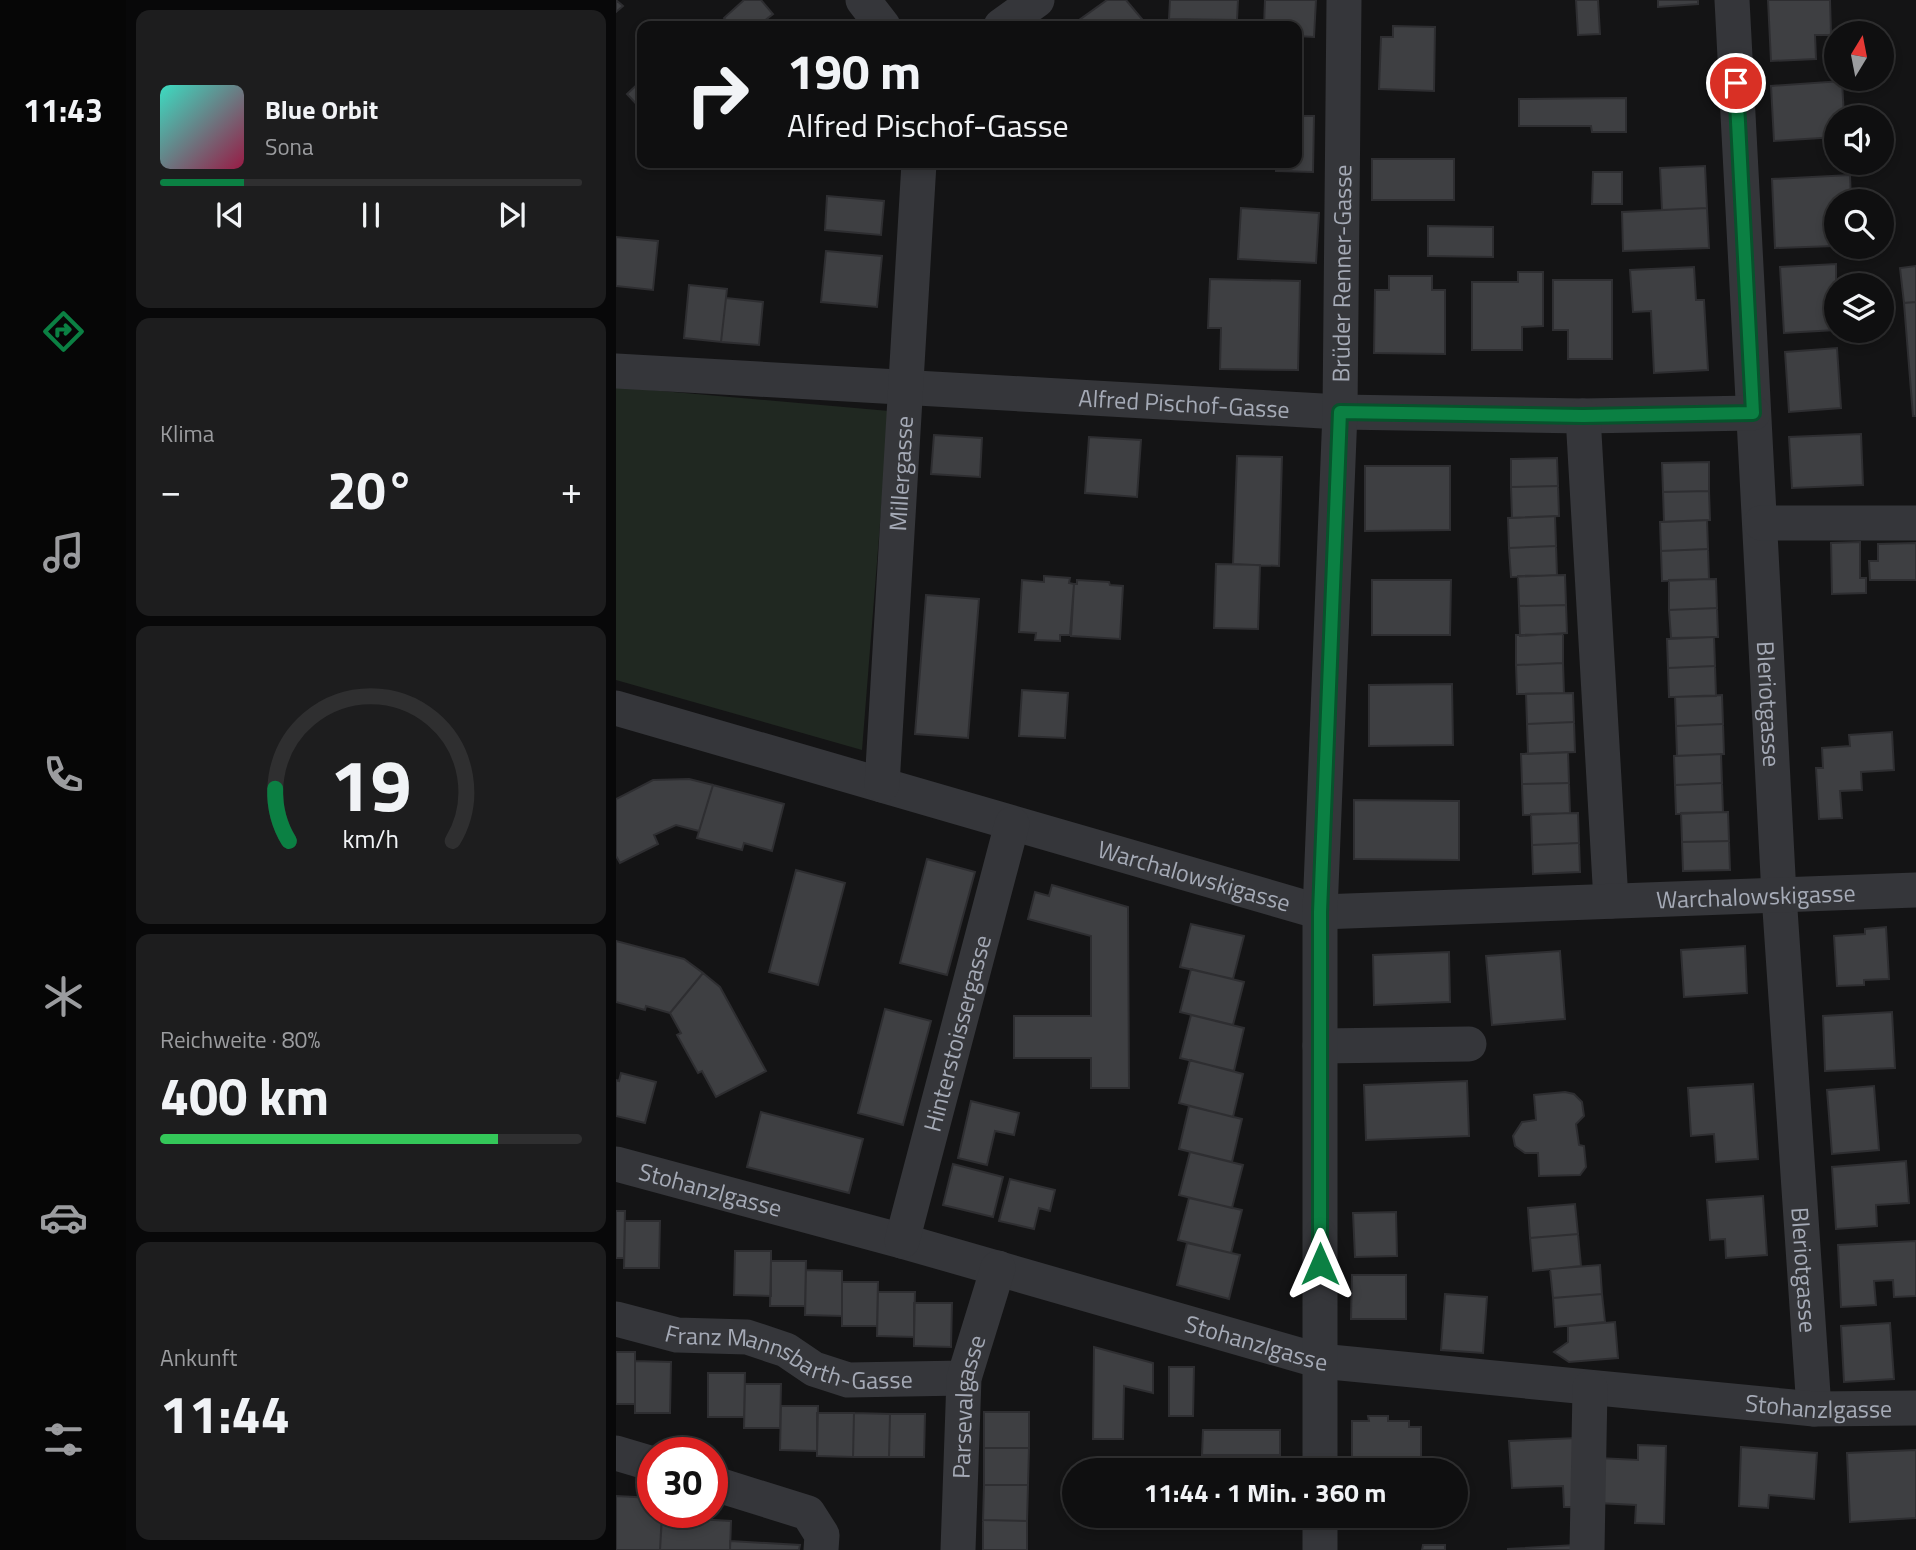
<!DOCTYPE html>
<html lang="de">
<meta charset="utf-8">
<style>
:root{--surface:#0f0f10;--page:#1d1d1e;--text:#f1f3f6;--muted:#9b9c9f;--line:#2f2f30;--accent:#0b8043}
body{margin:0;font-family:"Titillium Web",sans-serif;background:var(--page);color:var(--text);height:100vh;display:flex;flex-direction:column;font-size:26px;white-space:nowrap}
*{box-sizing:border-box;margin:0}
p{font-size:23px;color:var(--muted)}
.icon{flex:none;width:38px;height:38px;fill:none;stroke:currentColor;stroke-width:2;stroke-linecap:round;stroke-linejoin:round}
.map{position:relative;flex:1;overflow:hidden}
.panel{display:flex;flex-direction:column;gap:10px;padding:10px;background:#080809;width:490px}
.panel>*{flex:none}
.top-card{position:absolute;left:21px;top:21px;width:665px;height:147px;border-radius:14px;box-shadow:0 4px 10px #0003,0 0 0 2px var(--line);background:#0f0f10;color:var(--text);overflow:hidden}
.needle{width:46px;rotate:10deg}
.controls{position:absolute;left:1208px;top:21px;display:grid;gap:14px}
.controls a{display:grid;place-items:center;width:70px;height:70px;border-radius:50%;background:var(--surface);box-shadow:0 4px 10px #0003,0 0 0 2px var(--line);font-size:35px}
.speed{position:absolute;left:21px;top:1437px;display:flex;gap:14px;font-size:35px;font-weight:700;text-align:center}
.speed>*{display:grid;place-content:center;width:91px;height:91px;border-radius:50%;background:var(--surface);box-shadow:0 4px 10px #0003,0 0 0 2px var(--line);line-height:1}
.speed .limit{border:10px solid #d22;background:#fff;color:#111}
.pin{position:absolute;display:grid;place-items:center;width:60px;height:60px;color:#fff;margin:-30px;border:4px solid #fff;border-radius:50%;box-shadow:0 2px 7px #0007}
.me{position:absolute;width:77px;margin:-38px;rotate:0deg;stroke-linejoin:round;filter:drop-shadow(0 0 5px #0008)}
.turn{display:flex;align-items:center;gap:24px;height:147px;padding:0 35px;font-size:32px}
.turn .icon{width:91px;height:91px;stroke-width:2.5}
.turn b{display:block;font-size:49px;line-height:60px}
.big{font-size:52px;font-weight:700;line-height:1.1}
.panel .card{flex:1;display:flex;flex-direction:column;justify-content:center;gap:10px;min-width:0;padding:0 24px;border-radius:14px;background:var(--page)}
.panel .dial{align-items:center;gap:0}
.dial svg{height:182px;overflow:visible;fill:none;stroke:var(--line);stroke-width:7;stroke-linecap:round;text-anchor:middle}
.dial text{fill:var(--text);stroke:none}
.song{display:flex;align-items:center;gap:21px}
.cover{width:84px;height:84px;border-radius:10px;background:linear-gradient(135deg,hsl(170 70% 55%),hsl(340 70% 35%))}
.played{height:7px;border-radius:4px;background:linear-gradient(90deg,var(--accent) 20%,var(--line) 20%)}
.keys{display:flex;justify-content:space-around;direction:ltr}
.heat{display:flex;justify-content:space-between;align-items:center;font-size:38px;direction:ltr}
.charge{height:10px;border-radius:5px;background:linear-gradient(90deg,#34c759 80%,var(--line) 0)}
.trip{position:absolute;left:446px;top:1458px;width:406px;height:70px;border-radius:35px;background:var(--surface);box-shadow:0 4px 10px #0003,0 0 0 2px var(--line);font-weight:700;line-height:70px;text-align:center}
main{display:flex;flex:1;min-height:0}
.tab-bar{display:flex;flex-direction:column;width:126px;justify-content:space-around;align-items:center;background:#060606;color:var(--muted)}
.tab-bar .icon{width:49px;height:49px}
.tab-bar .active{color:var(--accent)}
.tab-bar b{font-size:32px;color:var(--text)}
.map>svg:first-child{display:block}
.green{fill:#202821}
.building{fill:#3e3f42;stroke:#2e2e31;stroke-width:2}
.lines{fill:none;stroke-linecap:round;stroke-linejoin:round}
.minor{stroke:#35363a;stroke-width:35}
.route-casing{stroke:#07532c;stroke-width:18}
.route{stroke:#0b8043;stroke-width:12}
.labels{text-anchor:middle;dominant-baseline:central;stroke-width:6;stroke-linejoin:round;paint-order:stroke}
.street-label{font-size:24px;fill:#a5aab6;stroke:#0f0f10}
</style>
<main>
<nav class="tab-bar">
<b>11:43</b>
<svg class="icon active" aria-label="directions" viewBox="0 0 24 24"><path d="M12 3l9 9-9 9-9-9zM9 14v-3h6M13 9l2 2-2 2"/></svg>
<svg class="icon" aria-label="music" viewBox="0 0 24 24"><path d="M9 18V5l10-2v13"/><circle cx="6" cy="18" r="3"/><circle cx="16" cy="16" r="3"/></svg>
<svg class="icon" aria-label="phone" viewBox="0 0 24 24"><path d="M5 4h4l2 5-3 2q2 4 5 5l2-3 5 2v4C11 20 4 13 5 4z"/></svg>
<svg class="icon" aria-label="climate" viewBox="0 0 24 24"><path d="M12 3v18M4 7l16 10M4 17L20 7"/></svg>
<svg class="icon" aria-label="car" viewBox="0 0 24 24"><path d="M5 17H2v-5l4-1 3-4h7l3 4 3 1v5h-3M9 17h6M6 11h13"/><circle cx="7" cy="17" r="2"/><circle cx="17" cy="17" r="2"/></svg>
<svg class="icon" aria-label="filters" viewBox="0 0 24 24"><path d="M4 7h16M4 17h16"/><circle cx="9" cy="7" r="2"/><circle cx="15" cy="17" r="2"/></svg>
</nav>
<section class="panel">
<div class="card">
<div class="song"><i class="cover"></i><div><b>Blue Orbit</b><p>Sona</p></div></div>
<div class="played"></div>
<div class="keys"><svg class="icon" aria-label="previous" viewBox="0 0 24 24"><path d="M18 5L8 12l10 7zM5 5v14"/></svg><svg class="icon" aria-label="pause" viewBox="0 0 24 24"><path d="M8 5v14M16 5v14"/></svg><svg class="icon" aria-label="next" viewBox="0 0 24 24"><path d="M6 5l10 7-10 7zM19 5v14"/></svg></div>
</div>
<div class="card"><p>Klima</p>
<div class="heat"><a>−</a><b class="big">20°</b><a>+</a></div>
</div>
<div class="card dial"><svg viewBox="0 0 100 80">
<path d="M14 69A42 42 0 1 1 86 69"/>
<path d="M14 69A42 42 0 0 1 8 46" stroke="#0b8043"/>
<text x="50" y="56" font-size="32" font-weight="700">19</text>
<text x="50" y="72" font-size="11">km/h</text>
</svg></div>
<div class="card"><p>Reichweite · 80%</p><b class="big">400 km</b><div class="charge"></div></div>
<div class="card"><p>Ankunft</p><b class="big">11:44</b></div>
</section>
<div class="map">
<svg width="1300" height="1550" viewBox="0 0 1300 1550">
<rect width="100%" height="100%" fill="#141415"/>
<path class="green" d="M 0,387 L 273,411 L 246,750 L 0,680 Z"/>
<path class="building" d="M 0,0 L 7,6 L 0,12 Z
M 128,0 L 145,0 L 157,14 L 142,26 L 115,26 L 108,18 Z
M 491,0 L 510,0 L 526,19 L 525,26 L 462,26 L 459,23 Z
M 554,0 L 622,0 L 621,20 L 553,19 Z
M 649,0 L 700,0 L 698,37 L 681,36 L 681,26 L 648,26 Z
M 960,0 L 982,0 L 984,34 L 962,35 Z
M 1042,0 L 1082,0 L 1082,4 L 1042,7 Z
M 1152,0 L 1214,0 L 1215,35 L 1199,35 L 1200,59 L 1155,61 Z
M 777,26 L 819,27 L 818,91 L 763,89 L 765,37 L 777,37 Z
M 26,80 L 26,110 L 11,94 Z
M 1226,81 L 1228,117 L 1220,117 L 1220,137 L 1158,141 L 1155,86 Z
M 1010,98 L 1010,132 L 976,132 L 975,126 L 903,126 L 903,99 Z
M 681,116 L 698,116 L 697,172 L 660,171 L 660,163 L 681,163 Z
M 756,159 L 838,159 L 838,200 L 756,200 Z
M 200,163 L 244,163 L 244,166 Z
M 1089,166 L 1091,208 L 1046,210 L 1044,168 Z
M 977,172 L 1006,172 L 1006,204 L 976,204 Z
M 1234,175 L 1235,201 L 1220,201 L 1220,224 L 1217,224 L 1218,246 L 1159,248 L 1156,179 Z
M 211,196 L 268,201 L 265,235 L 209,230 Z
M 625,208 L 703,213 L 700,263 L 622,259 Z
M 1091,208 L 1093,248 L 1007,251 L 1006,212 Z
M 812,226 L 877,227 L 877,257 L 812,256 Z
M 0,237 L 42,241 L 37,290 L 0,286 Z
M 210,251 L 266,256 L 261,307 L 205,302 Z
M 1220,264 L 1220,330 L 1168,333 L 1164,267 Z
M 1300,266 L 1300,302 L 1288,303 L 1284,268 Z
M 1078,267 L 1080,300 L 1088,300 L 1092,370 L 1038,373 L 1035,311 L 1017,312 L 1014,270 Z
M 902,272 L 927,272 L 927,326 L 906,327 L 906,350 L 856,350 L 856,282 L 902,282 Z
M 773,276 L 816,276 L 816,290 L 829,290 L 829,354 L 758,353 L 759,290 L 773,290 Z
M 594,279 L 684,281 L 682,370 L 604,369 L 605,328 L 592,328 Z
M 937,280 L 996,280 L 996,359 L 952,359 L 952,330 L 937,330 Z
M 73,285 L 111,289 L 105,342 L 68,338 Z
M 110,298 L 147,302 L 143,345 L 105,342 Z
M 1300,302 L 1300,416 L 1297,416 L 1288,303 Z
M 1221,348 L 1225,408 L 1173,412 L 1169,352 Z
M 1245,434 L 1247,485 L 1176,488 L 1173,437 Z
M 318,435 L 366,438 L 364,477 L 315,474 Z
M 473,437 L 525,440 L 521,497 L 469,493 Z
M 621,456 L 666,457 L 663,566 L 617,564 Z
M 941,458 L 942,486 L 895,487 L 895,459 Z
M 1093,462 L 1093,491 L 1047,492 L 1046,463 Z
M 749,466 L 834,466 L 834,530 L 749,531 Z
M 942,486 L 943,516 L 896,518 L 895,487 Z
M 1093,491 L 1094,520 L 1048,522 L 1047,492 Z
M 939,516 L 940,546 L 893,548 L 892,518 Z
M 1091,520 L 1092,549 L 1045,551 L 1044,522 Z
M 1244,542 L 1244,578 L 1250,578 L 1250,593 L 1216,594 L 1215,543 Z
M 1300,543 L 1300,580 L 1254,580 L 1253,561 L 1262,561 L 1262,544 Z
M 940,546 L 941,575 L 895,577 L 893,548 Z
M 1092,549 L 1093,579 L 1046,581 L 1045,551 Z
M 600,564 L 644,565 L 642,629 L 598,628 Z
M 949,575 L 950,605 L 903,606 L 902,576 Z
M 428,576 L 454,578 L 453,583 L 458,584 L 454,635 L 444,635 L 444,641 L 419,640 L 420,633 L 403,632 L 406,580 L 428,582 Z
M 1100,579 L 1101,608 L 1053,610 L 1053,580 Z
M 461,580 L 493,582 L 494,585 L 507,586 L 504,639 L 455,636 L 458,584 L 461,584 Z
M 756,580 L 835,580 L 834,635 L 756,635 Z
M 310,595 L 363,599 L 352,738 L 299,734 Z
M 950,605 L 951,633 L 904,636 L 903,606 Z
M 1101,608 L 1102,637 L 1055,638 L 1053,610 Z
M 947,634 L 947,663 L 900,665 L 900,635 Z
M 1098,637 L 1099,666 L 1052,668 L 1051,639 Z
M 947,663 L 948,693 L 901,694 L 900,665 Z
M 1099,666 L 1100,696 L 1053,697 L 1052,668 Z
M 836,684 L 837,745 L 753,746 L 753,685 Z
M 406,690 L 452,693 L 449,738 L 403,736 Z
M 957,693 L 958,722 L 911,724 L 910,694 Z
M 1106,695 L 1107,724 L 1060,726 L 1059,697 Z
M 958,722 L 959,752 L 912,754 L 911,724 Z
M 1107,724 L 1108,754 L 1061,756 L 1060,726 Z
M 1276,732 L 1278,770 L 1245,772 L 1246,790 L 1224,791 L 1226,818 L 1203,819 L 1200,768 L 1207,768 L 1206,748 L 1234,746 L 1233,735 Z
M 952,752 L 953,783 L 906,784 L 905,754 Z
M 1105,754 L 1106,783 L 1059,785 L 1058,756 Z
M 73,779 L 97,785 L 83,831 L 60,825 L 38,835 L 42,844 L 4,863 L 0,856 L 0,799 L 37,780 Z
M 953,783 L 954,813 L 907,815 L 906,784 Z
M 1106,783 L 1107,812 L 1060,814 L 1059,785 Z
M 97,785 L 168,804 L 156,851 L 128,843 L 126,850 L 81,838 Z
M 738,800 L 843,801 L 843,860 L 738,859 Z
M 1112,812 L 1113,841 L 1066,842 L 1065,813 Z
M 962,813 L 963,843 L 916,845 L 915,814 Z
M 1113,841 L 1114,870 L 1067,871 L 1066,842 Z
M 963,843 L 964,872 L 917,874 L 916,845 Z
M 311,859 L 359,872 L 331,975 L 284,963 Z
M 180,870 L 229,883 L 202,985 L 153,972 Z
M 436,885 L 512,907 L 513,1088 L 475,1088 L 475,1058 L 398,1058 L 398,1016 L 475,1016 L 475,936 L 412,919 L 419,892 L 433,896 Z
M 575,924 L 628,936 L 617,979 L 564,967 Z
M 1270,927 L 1273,979 L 1248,980 L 1248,985 L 1221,986 L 1218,936 L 1249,934 L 1249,929 Z
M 0,941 L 68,959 L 87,973 L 54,1013 L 30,1006 L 29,1010 L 0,1002 Z
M 1129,946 L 1131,993 L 1068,997 L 1065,950 Z
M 944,951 L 949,1019 L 876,1025 L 870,956 Z
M 833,952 L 834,1002 L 758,1005 L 757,955 Z
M 575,969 L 628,982 L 617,1025 L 564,1012 Z
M 87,973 L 104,987 L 150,1071 L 100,1097 L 86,1071 L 82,1073 L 61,1035 L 65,1033 L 54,1013 Z
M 269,1009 L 315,1021 L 287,1125 L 242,1113 Z
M 1276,1012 L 1279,1068 L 1209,1071 L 1207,1016 Z
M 575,1015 L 628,1028 L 618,1071 L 564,1058 Z
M 574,1060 L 627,1074 L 617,1117 L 563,1103 Z
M 5,1073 L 40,1082 L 29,1123 L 0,1116 L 0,1080 L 3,1081 Z
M 851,1081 L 853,1136 L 750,1140 L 748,1085 Z
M 1137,1084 L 1142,1159 L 1100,1162 L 1098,1134 L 1075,1136 L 1072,1088 Z
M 1258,1086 L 1263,1150 L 1216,1154 L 1211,1090 Z
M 949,1092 L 958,1094 L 966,1102 L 968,1116 L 960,1124 L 963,1145 L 968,1146 L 970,1167 L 964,1175 L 923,1176 L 922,1153 L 909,1153 L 899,1146 L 897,1136 L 906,1122 L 920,1120 L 918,1095 Z
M 355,1101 L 403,1113 L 398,1135 L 379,1131 L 371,1165 L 342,1158 Z
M 573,1106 L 626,1119 L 616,1162 L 563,1149 Z
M 145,1112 L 247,1139 L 233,1193 L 131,1167 Z
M 574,1152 L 627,1165 L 616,1208 L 563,1195 Z
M 1290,1161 L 1293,1203 L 1260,1205 L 1261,1226 L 1220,1229 L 1216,1167 Z
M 337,1164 L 387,1177 L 377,1217 L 327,1205 Z
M 394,1179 L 439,1190 L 434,1211 L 423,1208 L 418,1229 L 383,1221 Z
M 1147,1196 L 1151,1255 L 1110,1258 L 1109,1239 L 1094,1240 L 1091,1200 Z
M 573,1198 L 626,1210 L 615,1253 L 562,1240 Z
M 959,1204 L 962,1234 L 914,1238 L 912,1208 Z
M 0,1211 L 9,1211 L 8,1258 L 0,1258 Z
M 780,1212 L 781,1256 L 739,1257 L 737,1213 Z
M 9,1221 L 44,1221 L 43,1268 L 8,1268 Z
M 962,1234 L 965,1266 L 917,1271 L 914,1238 Z
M 1300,1241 L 1300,1296 L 1278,1297 L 1277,1280 L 1258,1281 L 1260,1305 L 1225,1307 L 1222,1245 Z
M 571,1243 L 624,1255 L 613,1299 L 561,1285 Z
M 119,1251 L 155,1251 L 155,1296 L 118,1295 Z
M 155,1261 L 190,1261 L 189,1306 L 154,1306 Z
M 984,1265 L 986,1294 L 937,1298 L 934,1269 Z
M 190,1270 L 226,1271 L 226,1316 L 189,1315 Z
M 736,1275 L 790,1275 L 790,1319 L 735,1319 Z
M 226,1282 L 262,1282 L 261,1326 L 226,1326 Z
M 262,1292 L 299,1292 L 298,1337 L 261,1336 Z
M 829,1294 L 871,1297 L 867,1353 L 825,1350 Z
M 986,1294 L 989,1322 L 939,1327 L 937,1298 Z
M 298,1303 L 336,1303 L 335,1347 L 298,1346 Z
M 999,1322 L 1002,1358 L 953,1362 L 938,1352 L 952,1342 L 952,1326 Z
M 1274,1323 L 1278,1379 L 1228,1382 L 1225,1326 Z
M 478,1347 L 537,1363 L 537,1393 L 508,1386 L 507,1439 L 477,1439 Z
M 0,1352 L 19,1352 L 19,1404 L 0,1404 Z
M 19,1361 L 55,1362 L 54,1413 L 19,1413 Z
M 553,1367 L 578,1367 L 577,1416 L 553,1416 Z
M 92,1373 L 129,1373 L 128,1417 L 92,1417 Z
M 129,1384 L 165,1384 L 164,1428 L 128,1428 Z
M 165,1406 L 202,1406 L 201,1451 L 164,1450 Z
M 368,1412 L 413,1412 L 413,1448 L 368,1448 Z
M 201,1413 L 238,1413 L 237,1457 L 201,1456 Z
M 238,1413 L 274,1414 L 273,1457 L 237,1457 Z
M 274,1414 L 309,1414 L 308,1457 L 273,1457 Z
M 752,1416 L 772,1416 L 772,1421 L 793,1421 L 793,1427 L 805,1427 L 805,1465 L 778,1466 L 778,1470 L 753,1470 L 753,1466 L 736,1467 L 736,1421 L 753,1421 Z
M 587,1430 L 664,1430 L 664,1455 L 586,1455 Z
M 961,1438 L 965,1507 L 948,1507 L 947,1486 L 896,1488 L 893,1441 Z
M 1022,1445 L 1050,1446 L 1048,1524 L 1019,1523 L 1020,1505 L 981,1503 L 983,1458 L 1022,1460 Z
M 1125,1447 L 1201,1453 L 1198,1499 L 1153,1495 L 1152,1508 L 1123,1506 Z
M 368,1448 L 413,1448 L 412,1485 L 368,1485 Z
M 1300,1450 L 1300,1518 L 1234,1522 L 1231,1453 Z
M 368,1485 L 412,1485 L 411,1521 L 367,1520 Z
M 0,1496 L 37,1498 L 37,1512 L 46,1512 L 44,1550 L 0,1550 Z
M 46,1517 L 115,1521 L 114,1550 L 44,1550 Z
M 367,1520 L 411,1521 L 411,1550 L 367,1550 Z
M 114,1541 L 184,1545 L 183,1550 L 114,1550 Z
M 807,1545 L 829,1545 L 829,1550 L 806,1550 Z
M 959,1545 L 960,1550 L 892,1550 L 892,1549 Z"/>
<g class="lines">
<g class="minor">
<path d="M 247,0 L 267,26"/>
<path id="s1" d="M 1116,0 L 1163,895 L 1198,1409"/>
<path d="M 385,26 L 421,0"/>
<path id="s2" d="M 0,371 L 724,412 L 967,416 L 1137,413"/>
<path d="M 967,416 L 995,901"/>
<path d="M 1145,523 L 1300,523"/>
<path id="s3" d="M 0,708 L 704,912 L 1300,890"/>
<path id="s4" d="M 266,785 L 303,163"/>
<path d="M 704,1046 L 853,1044"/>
<path id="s5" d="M 0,1164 L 286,1241 L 704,1361 L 1198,1409 L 1300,1408"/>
<path id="s6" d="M 286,1241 L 396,824"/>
<path id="s7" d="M 0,1319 L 61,1335 L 131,1337 L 170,1350 L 198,1369 L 232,1380 L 348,1378"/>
<path d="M 0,1453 L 37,1464"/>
<path id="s8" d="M 704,1470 L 704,912 L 724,412 L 728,0"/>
<path d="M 96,1483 L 192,1513 L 206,1535 L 205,1550"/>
<path id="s9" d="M 342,1550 L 348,1378 L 382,1268"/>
<path d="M 704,1550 L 704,1516"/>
<path d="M 971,1550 L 974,1388"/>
</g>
</g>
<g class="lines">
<g class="route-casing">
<path id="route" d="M 704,1264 L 704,912 L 724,412 L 967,416 L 1137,413 L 1120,83"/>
</g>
<use href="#route" class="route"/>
</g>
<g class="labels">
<g class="street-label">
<text stroke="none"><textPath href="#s8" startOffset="1197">Brüder Renner-Gasse</textPath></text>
<text stroke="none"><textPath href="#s2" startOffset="569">Alfred Pischof-Gasse</textPath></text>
<text stroke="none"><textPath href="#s4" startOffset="312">Millergasse</textPath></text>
<text stroke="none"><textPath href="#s1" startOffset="705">Bleriotgasse</textPath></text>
<text stroke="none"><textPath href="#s3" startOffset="602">Warchalowskigasse</textPath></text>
<text stroke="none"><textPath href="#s3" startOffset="1169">Warchalowskigasse</textPath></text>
<text stroke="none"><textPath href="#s6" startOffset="215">Hinterstoissergasse</textPath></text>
<text stroke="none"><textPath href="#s5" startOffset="98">Stohanzlgasse</textPath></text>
<text stroke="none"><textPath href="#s1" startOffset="1272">Bleriotgasse</textPath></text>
<text stroke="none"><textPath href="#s5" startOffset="665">Stohanzlgasse</textPath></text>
<text stroke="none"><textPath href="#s7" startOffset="180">Franz Mannsbarth-Gasse</textPath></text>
<text stroke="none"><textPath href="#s5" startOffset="1232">Stohanzlgasse</textPath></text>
<text stroke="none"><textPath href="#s9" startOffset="144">Parsevalgasse</textPath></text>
</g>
</g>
</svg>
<div class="controls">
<a><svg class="needle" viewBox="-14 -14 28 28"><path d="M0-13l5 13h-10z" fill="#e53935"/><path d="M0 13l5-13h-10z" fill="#9b9c9f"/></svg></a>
<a><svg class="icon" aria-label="sound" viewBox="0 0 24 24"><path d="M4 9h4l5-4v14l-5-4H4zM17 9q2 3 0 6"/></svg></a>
<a><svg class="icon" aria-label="search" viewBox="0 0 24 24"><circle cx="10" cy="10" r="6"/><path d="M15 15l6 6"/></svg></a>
<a><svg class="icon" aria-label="layers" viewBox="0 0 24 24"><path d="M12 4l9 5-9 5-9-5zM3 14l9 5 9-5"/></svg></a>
</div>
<div class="speed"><div class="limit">30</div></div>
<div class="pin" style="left:1120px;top:83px;background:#d93025"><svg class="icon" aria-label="arrive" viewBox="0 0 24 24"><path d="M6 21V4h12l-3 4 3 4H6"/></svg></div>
<svg class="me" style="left:704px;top:1264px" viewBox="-20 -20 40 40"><path d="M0-17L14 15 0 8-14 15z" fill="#0b8043" stroke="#fff" stroke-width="4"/></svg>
<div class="trip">11:44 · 1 Min. · 360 m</div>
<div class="top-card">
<div class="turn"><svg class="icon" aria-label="right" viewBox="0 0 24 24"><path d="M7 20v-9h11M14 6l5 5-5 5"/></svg><div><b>190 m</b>Alfred Pischof-Gasse</div></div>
</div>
</div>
</main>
